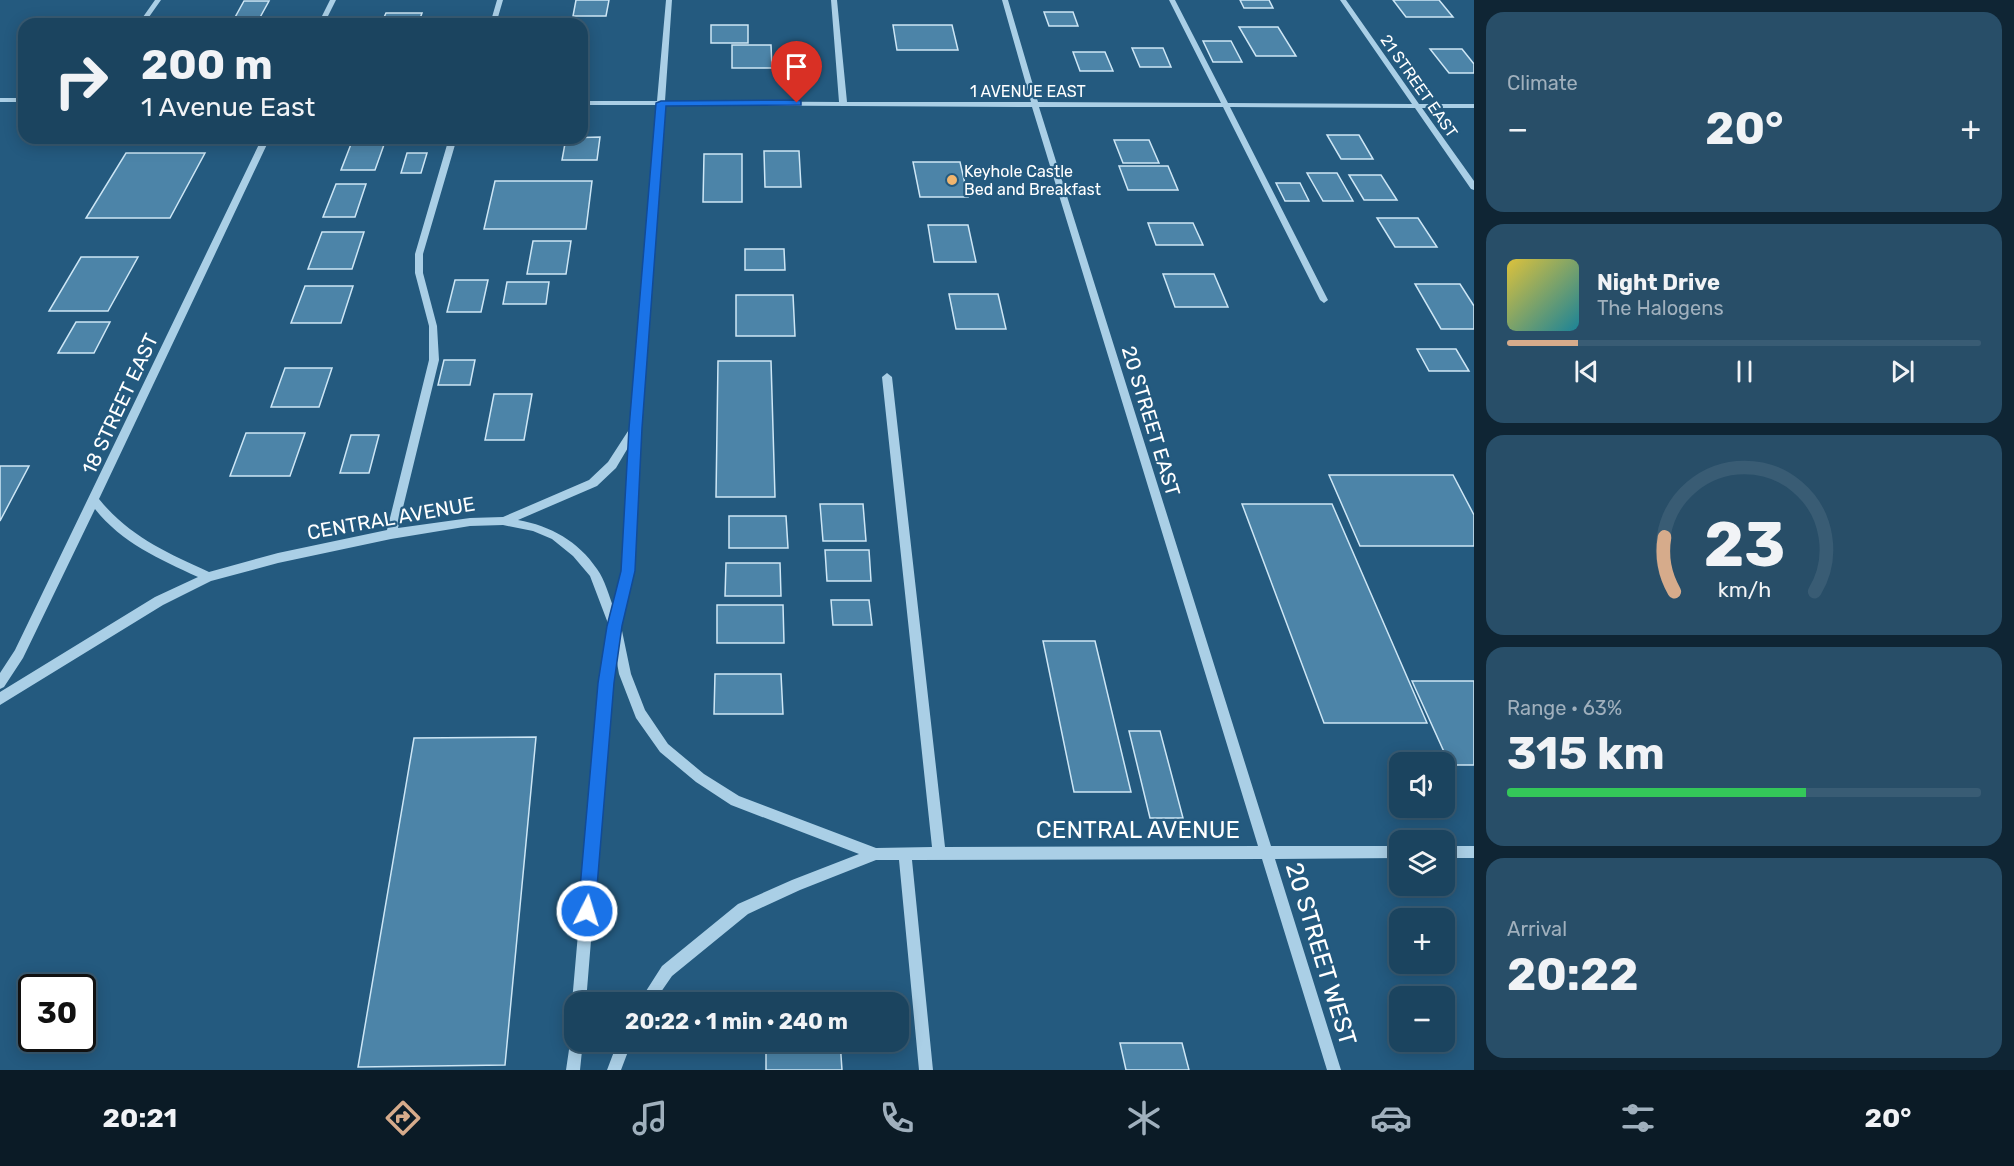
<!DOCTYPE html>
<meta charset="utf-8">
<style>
:root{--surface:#1b445f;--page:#284e68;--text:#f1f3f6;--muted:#a0b0bd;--line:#395c74;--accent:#d6ab8b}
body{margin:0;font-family:Rubik,sans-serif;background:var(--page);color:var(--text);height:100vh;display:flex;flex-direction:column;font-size:22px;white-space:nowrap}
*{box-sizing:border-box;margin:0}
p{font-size:20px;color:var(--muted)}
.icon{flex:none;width:33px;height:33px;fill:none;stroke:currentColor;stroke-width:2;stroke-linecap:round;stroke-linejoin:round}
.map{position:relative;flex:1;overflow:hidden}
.details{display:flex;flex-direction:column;gap:12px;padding:12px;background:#0f2534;width:540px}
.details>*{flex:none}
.guide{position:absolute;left:18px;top:18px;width:570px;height:126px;border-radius:18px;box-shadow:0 3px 15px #0003,0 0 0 2px var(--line);background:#1b445f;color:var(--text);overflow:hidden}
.controls{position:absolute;left:1389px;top:752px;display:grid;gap:12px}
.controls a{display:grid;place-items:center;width:66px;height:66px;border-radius:12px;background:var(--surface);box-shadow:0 3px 15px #0003,0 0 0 2px var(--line);font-size:30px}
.speed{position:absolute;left:18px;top:974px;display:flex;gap:12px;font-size:30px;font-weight:700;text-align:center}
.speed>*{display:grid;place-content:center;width:78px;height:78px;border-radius:50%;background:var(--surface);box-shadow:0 3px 15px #0003,0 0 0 2px var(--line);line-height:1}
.speed .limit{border:3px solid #111;border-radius:9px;background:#fff;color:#111}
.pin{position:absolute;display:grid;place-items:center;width:51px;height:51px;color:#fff;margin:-62px -26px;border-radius:50% 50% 50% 0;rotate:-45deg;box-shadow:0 0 6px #0007}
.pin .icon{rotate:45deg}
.me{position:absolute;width:66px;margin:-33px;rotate:5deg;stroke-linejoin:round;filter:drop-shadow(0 0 4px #0008)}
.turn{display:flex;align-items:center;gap:21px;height:126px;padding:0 24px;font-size:27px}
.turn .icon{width:78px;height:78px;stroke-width:2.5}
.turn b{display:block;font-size:42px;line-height:51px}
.big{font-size:45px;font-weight:700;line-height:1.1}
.details .card{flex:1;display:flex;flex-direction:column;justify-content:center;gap:9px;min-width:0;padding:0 21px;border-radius:18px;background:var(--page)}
.details .dial{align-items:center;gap:0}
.dial svg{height:156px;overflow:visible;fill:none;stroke:var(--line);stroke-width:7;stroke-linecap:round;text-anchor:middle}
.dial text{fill:var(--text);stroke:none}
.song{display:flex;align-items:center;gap:18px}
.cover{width:72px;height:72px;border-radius:9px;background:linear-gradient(135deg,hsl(50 70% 55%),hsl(190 70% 35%))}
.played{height:6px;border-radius:3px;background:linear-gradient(90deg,var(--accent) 15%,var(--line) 15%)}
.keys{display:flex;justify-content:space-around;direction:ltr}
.heat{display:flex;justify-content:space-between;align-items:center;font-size:33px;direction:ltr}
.charge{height:9px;border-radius:4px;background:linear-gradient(90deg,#34c759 63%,var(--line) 0)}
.trip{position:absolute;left:564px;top:992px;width:345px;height:60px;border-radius:18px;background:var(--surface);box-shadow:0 3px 15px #0003,0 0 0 2px var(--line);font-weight:700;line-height:60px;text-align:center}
.tabs{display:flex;height:96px;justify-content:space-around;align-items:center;background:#0b1b26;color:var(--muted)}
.tabs .icon{width:42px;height:42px}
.tabs .on{color:var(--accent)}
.tabs b{font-size:27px;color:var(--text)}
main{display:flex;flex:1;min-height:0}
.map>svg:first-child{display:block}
.building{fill:#4c84a8;stroke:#cde6f5;stroke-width:1.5}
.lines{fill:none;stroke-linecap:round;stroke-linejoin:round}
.minor{fill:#aacfe6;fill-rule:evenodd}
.route{fill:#1a73e8;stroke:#114b97;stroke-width:1.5}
.poi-dot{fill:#f0b56e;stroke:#245a7f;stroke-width:2}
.labels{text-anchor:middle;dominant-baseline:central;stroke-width:4.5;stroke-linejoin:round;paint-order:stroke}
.far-street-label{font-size:16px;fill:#fff;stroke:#245a7f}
.far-poi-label{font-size:16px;fill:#fff;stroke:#245a7f;text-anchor:start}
.street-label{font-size:20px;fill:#fff;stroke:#245a7f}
.near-street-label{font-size:24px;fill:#fff;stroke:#245a7f}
</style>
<main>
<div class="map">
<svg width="1474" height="1070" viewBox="0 0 1474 1070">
<rect width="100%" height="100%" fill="#245a7f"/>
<path class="building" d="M 576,0 L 609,0 L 606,16 L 573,16 Z
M 1240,0 L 1269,0 L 1273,8 L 1244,8 Z
M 1393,0 L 1439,0 L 1453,17 L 1406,17 Z
M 244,1 L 269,1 L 258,21 L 233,21 Z
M 1044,12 L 1073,12 L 1078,26 L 1049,26 Z
M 386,13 L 422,13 L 418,24 L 381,24 Z
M 711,25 L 748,25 L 748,43 L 711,43 Z
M 893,25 L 952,25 L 958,50 L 897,50 Z
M 1239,27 L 1278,27 L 1296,56 L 1256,56 Z
M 1203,41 L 1231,41 L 1242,62 L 1213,62 Z
M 732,45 L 771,45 L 772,68 L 732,68 Z
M 1132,48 L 1163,48 L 1171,67 L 1140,67 Z
M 1430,49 L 1462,49 L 1474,64 L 1474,73 L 1449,73 Z
M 1073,52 L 1105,52 L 1113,71 L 1080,71 Z
M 1327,135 L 1359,135 L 1373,159 L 1341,159 Z
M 600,137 L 597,160 L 562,160 L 566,138 Z
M 353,139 L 386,139 L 375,170 L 341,170 Z
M 1114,140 L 1149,140 L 1159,163 L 1123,163 Z
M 764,151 L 799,151 L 801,187 L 765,187 Z
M 126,153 L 205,153 L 170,218 L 86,218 Z
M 407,153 L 427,153 L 421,173 L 401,173 Z
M 704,154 L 742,154 L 742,202 L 703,202 Z
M 913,162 L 960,162 L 968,197 L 920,197 Z
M 1119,166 L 1168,166 L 1178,190 L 1128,190 Z
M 1307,173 L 1337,173 L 1353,201 L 1323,201 Z
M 1349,175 L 1381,175 L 1397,200 L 1364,200 Z
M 495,181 L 592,181 L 586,229 L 484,229 Z
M 1276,183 L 1300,183 L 1309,201 L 1285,201 Z
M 336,184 L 366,184 L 355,217 L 323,217 Z
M 1377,218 L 1418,218 L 1437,247 L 1395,247 Z
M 1148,223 L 1193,223 L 1203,245 L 1156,245 Z
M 928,225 L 968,225 L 976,262 L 934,262 Z
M 322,232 L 364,232 L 352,269 L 308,269 Z
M 533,241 L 571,241 L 566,274 L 527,274 Z
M 745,249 L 784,249 L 785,270 L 745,270 Z
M 81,257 L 138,257 L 108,311 L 49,311 Z
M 1163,274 L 1214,274 L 1228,307 L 1175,307 Z
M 455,280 L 488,280 L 481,312 L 447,312 Z
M 507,282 L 549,282 L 546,304 L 503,304 Z
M 1415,284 L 1460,284 L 1474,306 L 1474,329 L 1441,329 Z
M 305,286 L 353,286 L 341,323 L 291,323 Z
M 949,294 L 998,294 L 1006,329 L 956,329 Z
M 736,295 L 793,295 L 795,336 L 736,336 Z
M 76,322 L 110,322 L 94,353 L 58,353 Z
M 1417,349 L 1456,349 L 1469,371 L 1429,371 Z
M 444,360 L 475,360 L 470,385 L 438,385 Z
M 718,361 L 771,361 L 775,497 L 716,497 Z
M 285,368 L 332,368 L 319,407 L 271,407 Z
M 494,394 L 532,394 L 524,440 L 485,440 Z
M 246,433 L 305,433 L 290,476 L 230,476 Z
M 351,435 L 379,435 L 369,473 L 340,473 Z
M 0,466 L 29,466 L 0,521 Z
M 1329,475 L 1453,475 L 1474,515 L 1474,546 L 1360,546 Z
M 820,504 L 863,504 L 866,541 L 823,541 Z
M 1242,504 L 1332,504 L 1427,723 L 1324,723 Z
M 729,516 L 786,516 L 788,548 L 729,548 Z
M 825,550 L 869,550 L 871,581 L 827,581 Z
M 726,563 L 780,563 L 781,596 L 725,596 Z
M 831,600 L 869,600 L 872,625 L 833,625 Z
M 717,605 L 783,605 L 784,643 L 717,643 Z
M 1043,641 L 1095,641 L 1131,792 L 1074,792 Z
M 715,674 L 781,674 L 783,714 L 714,714 Z
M 1412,681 L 1474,681 L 1474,765 L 1450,765 Z
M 1129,731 L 1160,731 L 1183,818 L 1150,818 Z
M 536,737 L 505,1065 L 358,1067 L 414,738 Z
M 766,1041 L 840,1041 L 842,1070 L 766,1070 Z
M 1120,1043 L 1182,1043 L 1189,1070 L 1126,1070 Z"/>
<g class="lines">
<path class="minor" d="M 155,0 L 161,0 L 144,24 L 138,24 Z
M 330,0 L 336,0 L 324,24 L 318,24 Z
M 497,0 L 503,0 L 496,24 L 490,24 Z
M 666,0 L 672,0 L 665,101 L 839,102 L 831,0 L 837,0 L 847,102 L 1031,102 L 1002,0 L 1008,0 L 1038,102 L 1221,103 L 1169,0 L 1175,0 L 1228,103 L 1412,104 L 1340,0 L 1346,0 L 1419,104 L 1474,104 L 1474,108 L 1422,108 L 1474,181 L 1474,190 L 1471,189 L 1415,108 L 1230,107 L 1328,300 L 1324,303 L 1320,300 L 1223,107 L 1039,107 L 1271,846 L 1400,846 L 1400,858 L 1275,859 L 1341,1070 L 1327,1070 L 1262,859 L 912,860 L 933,1070 L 919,1070 L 899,860 L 876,860 L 800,890 L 748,914 L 672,976 L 654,1002 L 639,1002 L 662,966 L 738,904 L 792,880 L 859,854 L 731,805 L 696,782 L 660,752 L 636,718 L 619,674 L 616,657 L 612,683 L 586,1002 L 574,1002 L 574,1007 L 572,1002 L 600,683 L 609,626 L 590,576 L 573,556 L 552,539 L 533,531 L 503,525 L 470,526 L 391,539 L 278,563 L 211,581 L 163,605 L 0,705 L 0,692 L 155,597 L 198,577 C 159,559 122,543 95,509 L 23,658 L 4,687 L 0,689 L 0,673 L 15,650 L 262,138 L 270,138 L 99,499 C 130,537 166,552 209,572 L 278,553 L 387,530 L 429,360 L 429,326 L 415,273 L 415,254 L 449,138 L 457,138 L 423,254 L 423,273 L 437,326 L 439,360 L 398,528 L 470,518 L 503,517 L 589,480 L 608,462 L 630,428 L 657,105 L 582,105 L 582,101 L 657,101 ZM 664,105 L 1032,107 L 1258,846 L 945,847 L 892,377 L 887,373 L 882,377 L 932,847 L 876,848 L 739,796 L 704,774 L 668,744 L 645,710 L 631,674 L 621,626 L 633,571 L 640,428 ZM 629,446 L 623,571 L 614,609 C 609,596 605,580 597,569 C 578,541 551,526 518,520 L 597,486 L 616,468 Z
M 0,98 L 24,98 L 24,102 L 0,102 Z
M 1444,846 L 1474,846 L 1474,858 L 1444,858 Z
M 574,1034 L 574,1041 L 583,1041 L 580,1070 L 566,1070 L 571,1036 Z
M 618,1041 L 632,1041 L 621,1070 L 607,1070 Z"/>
</g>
<path class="route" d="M 797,100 L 801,101 L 801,105 L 666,106 L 642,428 L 635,571 L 622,626 L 614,683 L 595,911 L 593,917 L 587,920 L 581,917 L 578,911 L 598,683 L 607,626 L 621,571 L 629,428 L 656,103 L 661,101 Z"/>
<circle class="poi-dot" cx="952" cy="180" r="6"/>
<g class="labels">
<g class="far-street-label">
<text transform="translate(1419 86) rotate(55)">21 STREET EAST</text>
<text x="1028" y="91">1 AVENUE EAST</text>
</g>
<g class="far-poi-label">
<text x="964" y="171">Keyhole Castle<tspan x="964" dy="18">Bed and Breakfast</tspan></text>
</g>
<g class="street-label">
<text transform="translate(120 404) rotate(-65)">18 STREET EAST</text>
<text transform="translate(1151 421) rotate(73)">20 STREET EAST</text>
<text transform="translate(391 518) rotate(-10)">CENTRAL AVENUE</text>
</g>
<g class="near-street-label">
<text x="1138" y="830">CENTRAL AVENUE</text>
<text transform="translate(1321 954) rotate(73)">20 STREET WEST</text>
</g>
</g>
</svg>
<div class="controls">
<a><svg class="icon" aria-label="sound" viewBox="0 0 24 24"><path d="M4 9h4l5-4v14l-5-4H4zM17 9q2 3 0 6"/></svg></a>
<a><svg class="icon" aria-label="layers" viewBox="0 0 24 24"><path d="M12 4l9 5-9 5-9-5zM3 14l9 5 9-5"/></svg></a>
<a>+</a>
<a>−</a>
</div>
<div class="speed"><div class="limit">30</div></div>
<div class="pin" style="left:797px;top:103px;background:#d93025"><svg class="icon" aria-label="arrive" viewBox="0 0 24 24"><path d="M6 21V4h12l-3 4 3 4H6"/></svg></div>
<svg class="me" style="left:587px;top:911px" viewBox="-20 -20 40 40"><circle r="17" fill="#1a73e8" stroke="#fff" stroke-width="3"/><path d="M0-11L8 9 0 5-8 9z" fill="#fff"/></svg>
<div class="trip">20:22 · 1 min · 240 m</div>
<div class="guide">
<div class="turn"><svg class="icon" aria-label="right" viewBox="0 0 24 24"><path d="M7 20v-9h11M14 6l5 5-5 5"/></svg><div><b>200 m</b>1 Avenue East</div></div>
</div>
</div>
<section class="details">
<div class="card"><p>Climate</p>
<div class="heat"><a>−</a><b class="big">20°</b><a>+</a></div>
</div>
<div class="card">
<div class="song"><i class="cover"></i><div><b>Night Drive</b><p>The Halogens</p></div></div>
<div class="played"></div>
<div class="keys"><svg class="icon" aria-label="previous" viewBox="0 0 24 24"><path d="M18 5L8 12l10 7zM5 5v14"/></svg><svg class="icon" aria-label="pause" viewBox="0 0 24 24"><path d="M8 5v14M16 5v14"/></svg><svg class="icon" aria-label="next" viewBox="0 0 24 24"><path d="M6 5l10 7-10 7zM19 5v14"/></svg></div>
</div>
<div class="card dial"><svg viewBox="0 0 100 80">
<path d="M14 69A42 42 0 1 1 86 69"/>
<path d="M14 69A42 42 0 0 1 9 41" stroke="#d6ab8b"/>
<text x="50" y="56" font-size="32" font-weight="700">23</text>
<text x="50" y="72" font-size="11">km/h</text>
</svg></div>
<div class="card"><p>Range · 63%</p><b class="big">315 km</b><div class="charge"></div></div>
<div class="card"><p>Arrival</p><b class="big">20:22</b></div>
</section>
</main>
<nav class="tabs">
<b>20:21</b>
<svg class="icon on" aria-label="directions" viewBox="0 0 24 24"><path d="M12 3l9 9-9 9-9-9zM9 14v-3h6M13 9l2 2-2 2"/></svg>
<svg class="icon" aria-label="music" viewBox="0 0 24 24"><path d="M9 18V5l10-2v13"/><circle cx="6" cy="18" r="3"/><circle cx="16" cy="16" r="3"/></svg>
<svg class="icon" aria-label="phone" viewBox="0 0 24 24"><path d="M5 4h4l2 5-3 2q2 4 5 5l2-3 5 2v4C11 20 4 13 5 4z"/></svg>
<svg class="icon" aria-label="climate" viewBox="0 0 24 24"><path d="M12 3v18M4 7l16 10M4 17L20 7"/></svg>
<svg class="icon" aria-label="car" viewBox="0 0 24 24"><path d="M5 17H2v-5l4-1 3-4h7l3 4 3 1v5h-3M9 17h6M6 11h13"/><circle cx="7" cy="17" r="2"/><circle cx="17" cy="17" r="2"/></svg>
<svg class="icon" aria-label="filters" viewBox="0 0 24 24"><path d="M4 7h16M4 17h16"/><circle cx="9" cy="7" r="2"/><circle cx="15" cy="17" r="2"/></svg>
<b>20°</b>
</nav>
